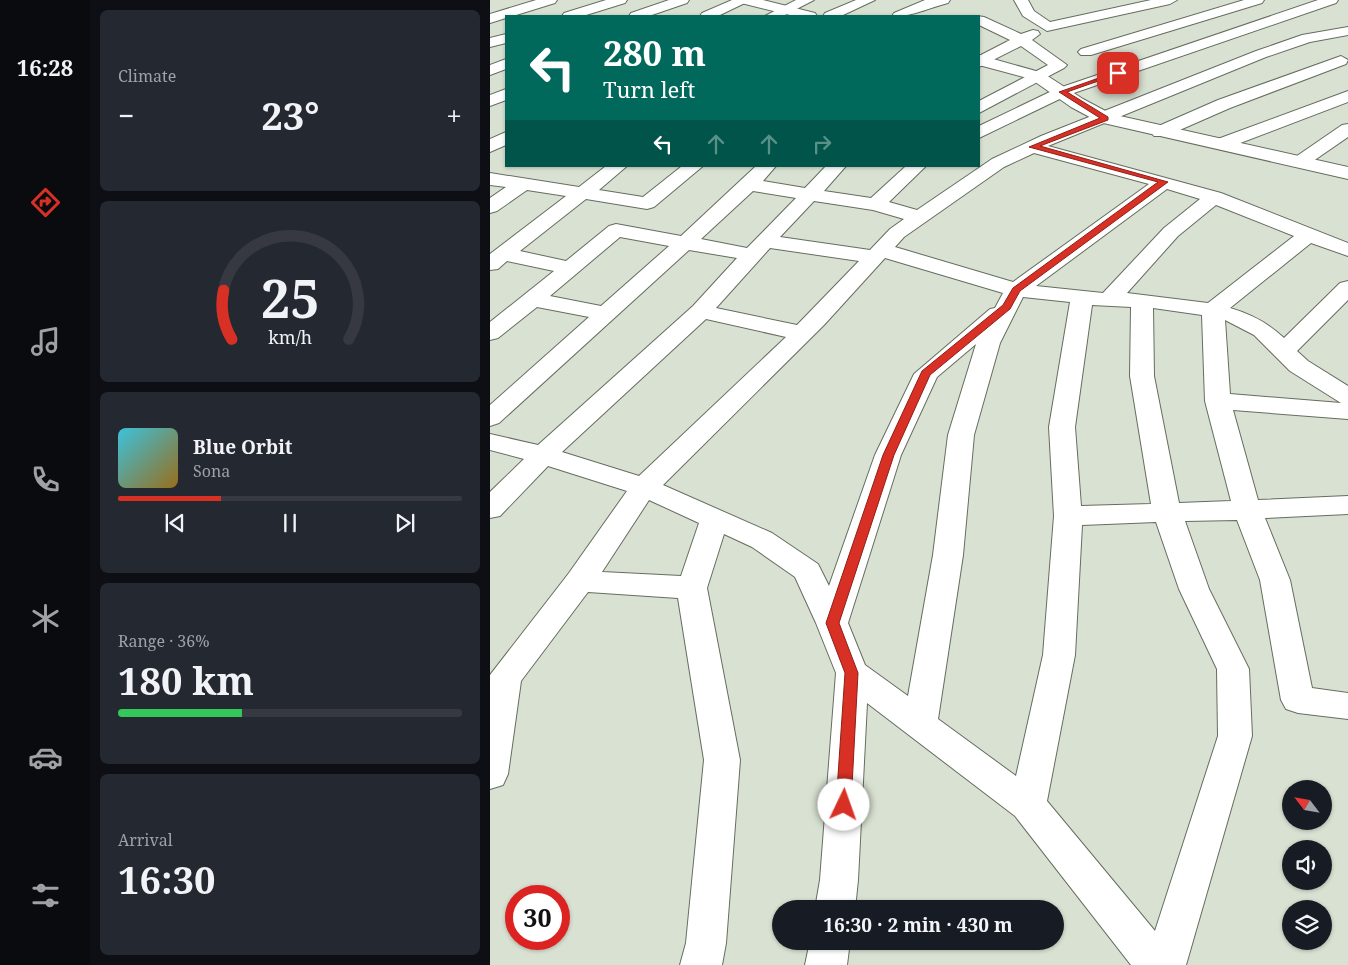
<!DOCTYPE html>
<meta charset="utf-8">
<style>
:root{--surface:#171b24;--page:#242831;--text:#f1f3f6;--muted:#9ea1a6;--line:#363941;--accent:#d93025}
body{margin:0;font-family:"Noto Serif",serif;background:var(--page);color:var(--text);height:100vh;display:flex;flex-direction:column;font-size:19px;white-space:nowrap}
*{box-sizing:border-box;margin:0}
p{font-size:16px;color:var(--muted)}
.icon{flex:none;width:28px;height:28px;fill:none;stroke:currentColor;stroke-width:2;stroke-linecap:round;stroke-linejoin:round}
.map{position:relative;flex:1;overflow:hidden}
.panel{display:flex;flex-direction:column;gap:10px;padding:10px;background:#0d0f14;width:400px}
.panel>*{flex:none}
.guide{position:absolute;left:15px;top:15px;width:475px;height:152px;border-radius:0px;box-shadow:0 1px 4px #0004;background:#00695c;color:#fff;overflow:hidden}
.needle{width:32px;rotate:301deg}
.fabs{position:absolute;left:792px;top:780px;display:grid;gap:10px}
.fabs a{display:grid;place-items:center;width:50px;height:50px;border-radius:50%;background:var(--surface);box-shadow:0 1px 4px #0004;font-size:25px}
.speed{position:absolute;left:15px;top:885px;display:flex;gap:10px;font-size:25px;font-weight:700;text-align:center}
.speed>*{display:grid;place-content:center;width:65px;height:65px;border-radius:50%;background:var(--surface);box-shadow:0 1px 4px #0004;line-height:1}
.speed .limit{border:8px solid #d22;background:#fff;color:#111}
.pin{position:absolute;display:grid;place-items:center;width:42px;height:42px;color:#fff;margin:-21px;border-radius:10px;box-shadow:0 2px 8px #0006}
.me{position:absolute;width:55px;margin:-28px;rotate:3deg;stroke-linejoin:round;filter:drop-shadow(0 0 4px #0008)}
.turn{display:flex;align-items:center;gap:18px;height:105px;padding:0 15px;font-size:22px}
.turn .icon{width:65px;height:65px;stroke-width:2.5}
.turn b{display:block;font-size:35px;line-height:42px}
.lanes{display:flex;align-items:center;height:48px;padding:0 15px;background:#0003;justify-content:center;gap:25px;direction:ltr}
.lanes .off{opacity:.35}
.big{font-size:38px;font-weight:700;line-height:1.1}
.panel .widget{flex:1;display:flex;flex-direction:column;justify-content:center;gap:8px;min-width:0;padding:0 18px;border-radius:8px;background:var(--page)}
.panel .dial{align-items:center;gap:0}
.dial svg{height:130px;overflow:visible;fill:none;stroke:var(--line);stroke-width:7;stroke-linecap:round;text-anchor:middle}
.dial text{fill:var(--text);stroke:none}
.song{display:flex;align-items:center;gap:15px}
.cover{width:60px;height:60px;border-radius:8px;background:linear-gradient(135deg,hsl(190 70% 55%),hsl(40 70% 35%))}
.played{height:5px;border-radius:2px;background:linear-gradient(90deg,var(--accent) 30%,var(--line) 30%)}
.keys{display:flex;justify-content:space-around;direction:ltr}
.heat{display:flex;justify-content:space-between;align-items:center;font-size:28px;direction:ltr}
.charge{height:8px;border-radius:4px;background:linear-gradient(90deg,#34c759 36%,var(--line) 0)}
.trip{position:absolute;left:282px;top:900px;width:292px;height:50px;border-radius:25px;background:var(--surface);box-shadow:0 1px 4px #0004;font-weight:700;line-height:50px;text-align:center}
main{display:flex;flex:1;min-height:0}
.tab-bar{display:flex;flex-direction:column;width:90px;justify-content:space-around;align-items:center;background:#090b0e;color:var(--muted)}
.tab-bar .icon{width:35px;height:35px}
.tab-bar .current{color:var(--accent)}
.tab-bar b{font-size:22px;color:var(--text)}
.map>svg:first-child{display:block}
.lines{fill:none;stroke-linecap:round;stroke-linejoin:round}
.minor-casing{stroke:#656d5f;stroke-width:2}
.tertiary-casing{stroke:#656d5f;stroke-width:2}
.minor{fill:#fff;fill-rule:evenodd}
.tertiary{fill:#fff;fill-rule:evenodd}
.route{fill:#d93025;stroke:#8d1f18}
</style>
<main>
<nav class="tab-bar">
<b>16:28</b>
<svg class="icon current" aria-label="directions" viewBox="0 0 24 24"><path d="M12 3l9 9-9 9-9-9zM9 14v-3h6M13 9l2 2-2 2"/></svg>
<svg class="icon" aria-label="music" viewBox="0 0 24 24"><path d="M9 18V5l10-2v13"/><circle cx="6" cy="18" r="3"/><circle cx="16" cy="16" r="3"/></svg>
<svg class="icon" aria-label="phone" viewBox="0 0 24 24"><path d="M5 4h4l2 5-3 2q2 4 5 5l2-3 5 2v4C11 20 4 13 5 4z"/></svg>
<svg class="icon" aria-label="climate" viewBox="0 0 24 24"><path d="M12 3v18M4 7l16 10M4 17L20 7"/></svg>
<svg class="icon" aria-label="car" viewBox="0 0 24 24"><path d="M5 17H2v-5l4-1 3-4h7l3 4 3 1v5h-3M9 17h6M6 11h13"/><circle cx="7" cy="17" r="2"/><circle cx="17" cy="17" r="2"/></svg>
<svg class="icon" aria-label="filters" viewBox="0 0 24 24"><path d="M4 7h16M4 17h16"/><circle cx="9" cy="7" r="2"/><circle cx="15" cy="17" r="2"/></svg>
</nav>
<section class="panel">
<div class="widget"><p>Climate</p>
<div class="heat"><a>−</a><b class="big">23°</b><a>+</a></div>
</div>
<div class="widget dial"><svg viewBox="0 0 100 80">
<path d="M14 69A42 42 0 1 1 86 69"/>
<path d="M14 69A42 42 0 0 1 9 39" stroke="#d93025"/>
<text x="50" y="56" font-size="32" font-weight="700">25</text>
<text x="50" y="72" font-size="11">km/h</text>
</svg></div>
<div class="widget">
<div class="song"><i class="cover"></i><div><b>Blue Orbit</b><p>Sona</p></div></div>
<div class="played"></div>
<div class="keys"><svg class="icon" aria-label="previous" viewBox="0 0 24 24"><path d="M18 5L8 12l10 7zM5 5v14"/></svg><svg class="icon" aria-label="pause" viewBox="0 0 24 24"><path d="M8 5v14M16 5v14"/></svg><svg class="icon" aria-label="next" viewBox="0 0 24 24"><path d="M6 5l10 7-10 7zM19 5v14"/></svg></div>
</div>
<div class="widget"><p>Range · 36%</p><b class="big">180 km</b><div class="charge"></div></div>
<div class="widget"><p>Arrival</p><b class="big">16:30</b></div>
</section>
<div class="map">
<svg width="858" height="965" viewBox="0 0 858 965">
<rect width="100%" height="100%" fill="#d9e2d2"/>
<g class="lines">
<g class="minor-casing">
<path id="minor" d="M 46,0 L 67,0 L 65,3 L 23,16 L 16,16 L 16,18 L 0,23 L 0,14 Z
M 116,0 L 137,0 L 135,3 L 93,16 L 72,16 L 74,13 Z
M 179,0 L 199,0 L 197,3 L 159,16 L 139,16 L 141,13 Z
M 242,0 L 261,0 L 228,16 L 210,16 L 212,13 Z
M 306,0 L 324,0 L 293,16 L 275,16 Z
M 366,0 L 385,0 L 351,16 L 333,16 L 335,13 Z
M 435,0 L 460,0 L 458,3 C 438,8 422,17 402,16 L 404,13 Z
M 524,0 L 538,0 L 544,11 L 560,22 L 661,0 L 687,0 L 680,4 L 557,31 L 533,16 Z
M 754,0 L 774,0 L 772,3 L 601,55 L 591,55 L 588,52 L 591,49 Z
M 828,0 L 848,0 L 846,3 L 578,95 L 489,138 L 489,126 L 566,89 Z
M 487,16 L 494,17 L 531,34 L 543,30 L 548,31 L 550,34 L 542,40 L 577,65 L 574,68 L 489,113 L 489,101 L 558,65 L 531,46 L 489,67 L 489,56 L 520,40 L 489,25 L 489,16 Z
M 858,27 L 858,35 L 820,42 L 776,57 L 558,146 L 731,193 L 858,243 L 858,256 L 821,243 L 740,308 C 761,314 778,323 794,338 L 850,283 L 858,281 L 858,300 L 807,351 L 818,361 L 858,386 L 858,419 L 743,410 L 768,500 L 858,496 L 858,514 L 775,518 L 800,580 L 822,688 L 858,693 L 858,719 L 808,713 L 796,709 L 791,700 L 770,580 L 747,520 L 695,521 L 719,589 L 759,669 L 762,736 L 696,965 L 641,965 L 525,816 L 377,703 L 368,880 L 365,909 L 325,909 L 330,880 L 346,673 L 326,623 L 305,577 L 262,547 L 234,534 L 217,588 L 250,760 L 236,943 L 232,965 L 190,965 L 196,943 L 214,760 L 188,598 L 98,592 L 31,681 L 18,774 L 13,785 L 0,789 L 0,675 L 79,573 L 137,491 L 58,466 L 10,516 L 0,518 L 0,492 L 34,459 L 0,450 L 0,434 L 48,445 L 203,306 L 247,258 L 199,250 L 9,423 L 0,426 L 0,405 L 99,317 L 47,307 L 8,338 L 0,340 L 0,322 L 64,271 L 17,261 L 8,269 L 0,270 L 0,254 L 76,196 L 37,190 L 7,211 L 0,213 L 0,198 L 16,187 L 0,185 L 0,173 L 89,187 L 116,166 L 137,166 L 109,190 L 153,197 L 192,166 L 213,166 L 164,207 L 157,209 L 96,199 L 30,251 L 76,261 L 119,226 L 126,224 L 191,236 L 266,166 L 286,166 L 273,181 L 315,188 L 336,166 L 356,166 L 334,191 L 381,198 L 416,166 L 436,166 L 399,202 L 427,210 L 502,159 L 551,136 L 766,51 L 812,35 ZM 544,153 L 659,184 L 523,282 L 405,247 L 414,237 L 514,167 ZM 677,189 L 710,199 L 674,228 L 613,293 L 546,286 ZM 263,191 L 306,198 L 257,248 L 211,239 ZM 324,201 L 383,210 L 414,219 L 400,229 L 380,250 L 290,237 ZM 726,205 L 804,236 L 718,303 L 637,293 L 688,236 ZM 130,237 L 179,246 L 111,306 L 60,296 ZM 280,248 L 369,261 L 307,325 L 226,308 ZM 395,258 L 513,293 L 505,308 L 500,309 L 424,374 L 385,455 L 339,586 L 328,564 L 282,533 L 173,485 L 334,325 ZM 533,297 L 580,302 L 559,427 L 564,516 L 553,655 L 526,776 L 448,719 L 473,555 L 484,435 L 510,343 ZM 602,305 L 641,307 L 640,376 L 661,504 L 591,506 L 585,427 ZM 663,308 L 712,315 L 715,401 L 741,501 L 689,503 L 664,376 ZM 216,319 L 296,337 L 149,476 L 72,452 ZM 735,320 L 764,335 L 800,371 L 851,403 L 740,394 ZM 486,344 L 458,435 L 443,555 L 418,696 L 375,665 L 358,623 L 411,455 L 447,377 ZM 159,500 L 209,523 L 191,576 L 112,572 ZM 666,522 L 689,589 L 727,669 L 728,736 L 665,931 L 557,801 L 585,655 L 592,525 Z
M 16,34 L 16,43 L 0,47 L 0,38 Z
M 851,56 L 858,60 L 856,64 L 740,108 L 676,136 L 664,136 L 661,132 L 664,128 L 728,100 Z
M 16,59 L 16,69 L 0,75 L 0,65 Z
M 16,89 L 16,100 L 0,106 L 0,95 Z
M 858,91 L 858,102 L 737,148 L 725,148 L 722,144 L 725,140 Z
M 858,124 L 858,137 L 816,166 L 804,166 L 801,162 L 804,158 L 852,125 Z
M 16,132 L 16,145 L 0,152 L 0,139 Z
M 320,941 L 360,941 L 357,965 L 315,965 Z"/>
</g>
<g class="tertiary-casing">
<path id="tertiary" d="M 249,0 L 273,0 L 325,13 L 327,16 L 304,16 L 251,3 Z
M 489,55 L 553,73 L 593,99 L 621,114 L 858,167 L 858,179 L 609,122 L 581,107 L 541,79 L 489,65 Z"/>
</g>
<use href="#minor" class="minor"/>
<use href="#tertiary" class="tertiary"/>
</g>
<path class="route" d="M 626,72 L 631,73 L 577,92 L 618,117 L 618,120 L 550,146 L 678,182 L 530,291 L 520,309 L 440,375 L 404,455 L 349,623 L 368,673 L 361,805 L 359,809 L 354,811 L 348,809 L 346,805 L 355,673 L 336,623 L 393,455 L 432,371 L 513,305 L 523,288 L 668,182 L 539,147 L 610,118 L 569,92 Z"/>
</svg>
<div class="fabs">
<a><svg class="needle" viewBox="-14 -14 28 28"><path d="M0-13l5 13h-10z" fill="#e53935"/><path d="M0 13l5-13h-10z" fill="#9ea1a6"/></svg></a>
<a><svg class="icon" aria-label="sound" viewBox="0 0 24 24"><path d="M4 9h4l5-4v14l-5-4H4zM17 9q2 3 0 6"/></svg></a>
<a><svg class="icon" aria-label="layers" viewBox="0 0 24 24"><path d="M12 4l9 5-9 5-9-5zM3 14l9 5 9-5"/></svg></a>
</div>
<div class="speed"><div class="limit">30</div></div>
<div class="pin" style="left:628px;top:73px;background:#d93025"><svg class="icon" aria-label="arrive" viewBox="0 0 24 24"><path d="M6 21V4h12l-3 4 3 4H6"/></svg></div>
<svg class="me" style="left:354px;top:805px" viewBox="-20 -20 40 40"><circle r="19" fill="#fff"/><path d="M0-13L10 11 0 6-10 11z" fill="#d93025"/></svg>
<div class="trip">16:30 · 2 min · 430 m</div>
<div class="guide">
<div class="turn"><svg class="icon" aria-label="left" viewBox="0 0 24 24"><path d="M17 20v-9H6M10 6l-5 5 5 5"/></svg><div><b>280 m</b>Turn left</div></div>
<div class="lanes"><svg class="icon" aria-label="left" viewBox="0 0 24 24"><path d="M17 20v-9H6M10 6l-5 5 5 5"/></svg><svg class="icon off" aria-label="ahead" viewBox="0 0 24 24"><path d="M12 20V5M6 11l6-6 6 6"/></svg><svg class="icon off" aria-label="ahead" viewBox="0 0 24 24"><path d="M12 20V5M6 11l6-6 6 6"/></svg><svg class="icon off" aria-label="right" viewBox="0 0 24 24"><path d="M7 20v-9h11M14 6l5 5-5 5"/></svg></div>
</div>
</div>
</main>
